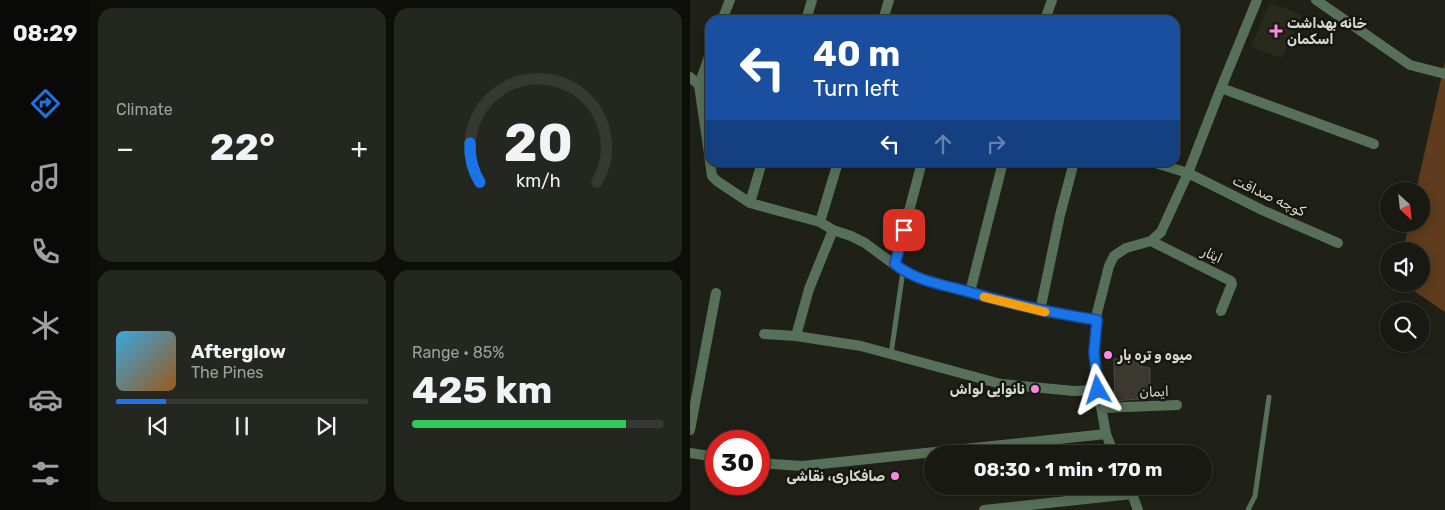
<!DOCTYPE html>
<meta charset="utf-8">
<style>
:root{--surface:#171912;--page:#242620;--text:#f1f3f6;--muted:#9ea09f;--line:#363832;--accent:#1a73e8}
body{margin:0;font-family:Rubik,"Noto Sans Arabic",sans-serif;background:var(--page);color:var(--text);height:100vh;display:flex;flex-direction:column;font-size:19px;white-space:nowrap}
*{box-sizing:border-box;margin:0}
p{font-size:16px;color:var(--muted)}
.icon{flex:none;width:28px;height:28px;fill:none;stroke:currentColor;stroke-width:2;stroke-linecap:round;stroke-linejoin:round}
.map{position:relative;flex:1;overflow:hidden}
.drawer{display:flex;flex-direction:column;gap:8px;padding:8px;background:#0d0e0a;width:600px}
.drawer>*{flex:none}
.hud{position:absolute;left:15px;top:15px;width:475px;height:152px;border-radius:15px;box-shadow:0 2px 12px #0003,0 0 0 1px var(--line);background:#1a4fa0;color:#fff;overflow:hidden}
.needle{width:32px;rotate:153deg}
.buttons{position:absolute;left:690px;top:182px;display:grid;gap:10px}
.buttons a{display:grid;place-items:center;width:50px;height:50px;border-radius:50%;background:var(--surface);box-shadow:0 2px 12px #0003,0 0 0 1px var(--line);font-size:25px}
.speed{position:absolute;left:15px;top:430px;display:flex;gap:10px;font-size:25px;font-weight:700;text-align:center}
.speed>*{display:grid;place-content:center;width:65px;height:65px;border-radius:50%;background:var(--surface);box-shadow:0 2px 12px #0003,0 0 0 1px var(--line);line-height:1}
.speed .limit{border:8px solid #d22;background:#fff;color:#111}
.pin{position:absolute;display:grid;place-items:center;width:42px;height:42px;color:#fff;margin:-21px;border-radius:10px;box-shadow:0 2px 8px #0006}
.me{position:absolute;width:55px;margin:-28px;rotate:354deg;stroke-linejoin:round;filter:drop-shadow(0 0 4px #0008)}
.turn{display:flex;align-items:center;gap:18px;height:105px;padding:0 25px;font-size:22px}
.turn .icon{width:65px;height:65px;stroke-width:2.5}
.turn b{display:block;font-size:35px;line-height:42px}
.lanes{display:flex;align-items:center;height:48px;padding:0 25px;background:#0003;justify-content:center;gap:25px;direction:ltr}
.lanes .off{opacity:.35}
.big{font-size:38px;font-weight:700;line-height:1.1}
.drawer .tile{flex:1;display:flex;flex-direction:column;justify-content:center;gap:8px;min-width:0;padding:0 18px;border-radius:15px;background:var(--page)}
.drawer .dial{align-items:center;gap:0}
.dial svg{height:130px;overflow:visible;fill:none;stroke:var(--line);stroke-width:7;stroke-linecap:round;text-anchor:middle}
.dial text{fill:var(--text);stroke:none}
.song{display:flex;align-items:center;gap:15px}
.cover{width:60px;height:60px;border-radius:8px;background:linear-gradient(135deg,hsl(200 70% 55%),hsl(30 70% 35%))}
.played{height:5px;border-radius:2px;background:linear-gradient(90deg,var(--accent) 20%,var(--line) 20%)}
.keys{display:flex;justify-content:space-around;direction:ltr}
.heat{display:flex;justify-content:space-between;align-items:center;font-size:28px;direction:ltr}
.charge{height:8px;border-radius:4px;background:linear-gradient(90deg,#34c759 85%,var(--line) 0)}
.drawer .tiles{flex:1;display:grid;gap:8px;grid-template-columns:repeat(2,1fr)}
.trip{position:absolute;left:234px;top:445px;width:288px;height:50px;border-radius:25px;background:var(--surface);box-shadow:0 2px 12px #0003,0 0 0 1px var(--line);font-weight:700;line-height:50px;text-align:center}
main{display:flex;flex:1;min-height:0}
.tabs{display:flex;flex-direction:column;width:90px;justify-content:space-around;align-items:center;background:#090a07;color:var(--muted)}
.tabs .icon{width:35px;height:35px}
.tabs .current{color:var(--accent)}
.tabs b{font-size:22px;color:var(--text)}
.map>svg:first-child{display:block}
.built{fill:#282b1c}
.green{fill:#5e3c1d}
.building{fill:#3c382f;stroke:#4f4b41}
.lines{fill:none;stroke-linecap:round;stroke-linejoin:round}
.service{stroke:#577059;stroke-width:5}
.minor{stroke:#577059;stroke-width:10}
.tertiary{stroke:#577059;stroke-width:10}
.route-casing{stroke:#114b97;stroke-width:12}
.route{stroke:#1a73e8;stroke-width:9}
.slow{stroke:#f59e0b;stroke-width:9}
.poi-dot{fill:#fd86e1;stroke:#16180f;stroke-width:2}
.labels{text-anchor:middle;dominant-baseline:central;stroke-width:5;stroke-linejoin:round;paint-order:stroke}
.poi-label{font-size:14px;font-weight:bold;fill:#d7d8d2;stroke:#16180f;text-anchor:start}
.street-label{font-size:14px;fill:#d7d8d2;stroke:#16180f}
</style>
<main>
<nav class="tabs">
<b>08:29</b>
<svg class="icon current" aria-label="directions" viewBox="0 0 24 24"><path d="M12 3l9 9-9 9-9-9zM9 14v-3h6M13 9l2 2-2 2"/></svg>
<svg class="icon" aria-label="music" viewBox="0 0 24 24"><path d="M9 18V5l10-2v13"/><circle cx="6" cy="18" r="3"/><circle cx="16" cy="16" r="3"/></svg>
<svg class="icon" aria-label="phone" viewBox="0 0 24 24"><path d="M5 4h4l2 5-3 2q2 4 5 5l2-3 5 2v4C11 20 4 13 5 4z"/></svg>
<svg class="icon" aria-label="climate" viewBox="0 0 24 24"><path d="M12 3v18M4 7l16 10M4 17L20 7"/></svg>
<svg class="icon" aria-label="car" viewBox="0 0 24 24"><path d="M5 17H2v-5l4-1 3-4h7l3 4 3 1v5h-3M9 17h6M6 11h13"/><circle cx="7" cy="17" r="2"/><circle cx="17" cy="17" r="2"/></svg>
<svg class="icon" aria-label="filters" viewBox="0 0 24 24"><path d="M4 7h16M4 17h16"/><circle cx="9" cy="7" r="2"/><circle cx="15" cy="17" r="2"/></svg>
</nav>
<section class="drawer">
<div class="tiles">
<div class="tile"><p>Climate</p>
<div class="heat"><a>−</a><b class="big">22°</b><a>+</a></div>
</div>
<div class="tile dial"><svg viewBox="0 0 100 80">
<path d="M14 69A42 42 0 1 1 86 69"/>
<path d="M14 69A42 42 0 0 1 8 45" stroke="#1a73e8"/>
<text x="50" y="56" font-size="32" font-weight="700">20</text>
<text x="50" y="72" font-size="11">km/h</text>
</svg></div>
<div class="tile">
<div class="song"><i class="cover"></i><div><b>Afterglow</b><p>The Pines</p></div></div>
<div class="played"></div>
<div class="keys"><svg class="icon" aria-label="previous" viewBox="0 0 24 24"><path d="M18 5L8 12l10 7zM5 5v14"/></svg><svg class="icon" aria-label="pause" viewBox="0 0 24 24"><path d="M8 5v14M16 5v14"/></svg><svg class="icon" aria-label="next" viewBox="0 0 24 24"><path d="M6 5l10 7-10 7zM19 5v14"/></svg></div>
</div>
<div class="tile"><p>Range · 85%</p><b class="big">425 km</b><div class="charge"></div></div>
</div>
</section>
<div class="map">
<svg width="755" height="510" viewBox="0 0 755 510">
<rect width="100%" height="100%" fill="#1f2118"/>
<path class="built" d="M 580,3 L 612,15 L 592,58 L 561,47 Z"/>
<path class="green" d="M 755,61 L 755,312 L 714,284 L 731,284 L 731,251 L 713,251 L 719,224 L 731,224 L 731,191 L 726,191 Z"/>
<path class="building" d="M 424,359 L 447,360 L 449,366 L 460,368 L 460,398 L 425,401 Z"/>
<g class="lines">
<path class="service" d="M 201,354 L 213,271
M 558,510 L 565,496 L 579,397"/>
<path class="minor" d="M 626,0 L 720,65 L 755,74
M 32,20 L 40,0
M 116,20 L 122,0
M 193,20 L 199,0
M 355,20 L 362,0
M 0,77 L 9,85 L 20,161
M 9,85 L 20,54
M 531,88 L 684,144
M 20,162 L 22,176 L 27,181 L 60,203 L 130,222 L 143,230 L 161,236 L 175,243 L 213,271 L 232,280 L 350,311 L 407,320
M 462,162 L 498,173 L 572,210 L 648,243
M 60,203 L 72,162
M 130,222 L 148,162
M 461,241 L 541,281 L 542,284 L 531,311
M 205,264 L 232,162
M 280,292 L 313,162
M 350,311 L 370,215 L 384,162
M 74,334 L 106,336 L 171,346 L 311,384 L 384,391 L 408,390
M 106,336 L 119,289 L 143,230
M 411,408 L 487,405
M 0,430 L 26,293
M 416,434 L 408,390 L 404,352 L 407,313 L 419,266 L 424,256 L 436,248 L 461,241 L 471,232 L 498,173 L 531,88 L 567,0
M 294,510 L 442,494"/>
<path class="tertiary" d="M 0,453 L 26,457
M 69,463 L 112,466 L 416,434 L 424,454
M 439,486 L 448,510"/>
</g>
<g class="lines">
<g class="route-casing">
<path id="route" d="M 214,230 L 205,264 C 224,280 249,284 272,290 C 317,303 360,313 407,320 L 404,352 L 408,390"/>
</g>
<use href="#route" class="route"/>
<path class="slow" d="M 294,297 L 355,312"/>
</g>
<g class="poi-dot">
<path d="M583.5 23.5h5v5h5v5h-5v5h-5v-5h-5v-5h5z"/>
<circle cx="418" cy="355" r="5"/>
<circle cx="345" cy="389" r="5"/>
<circle cx="205" cy="476" r="5"/>
</g>
<g class="labels">
<g class="poi-label">
<text x="597" y="23">خانه بهداشت<tspan x="597" dy="16">اسکمان</tspan></text>
<text x="428" y="355">میوه و تره بار</text>
<text x="335" y="389" text-anchor="end">نانوایی لواش</text>
<text x="195" y="476" text-anchor="end">صافکاری، نقاشی</text>
</g>
<g class="street-label">
<text transform="translate(579 196) rotate(25)">کوچه صداقت</text>
<text transform="translate(522 255) rotate(26)">ایثار</text>
<text transform="translate(464 392) rotate(-2)">ایمان</text>
</g>
</g>
</svg>
<div class="buttons">
<a><svg class="needle" viewBox="-14 -14 28 28"><path d="M0-13l5 13h-10z" fill="#e53935"/><path d="M0 13l5-13h-10z" fill="#9ea09f"/></svg></a>
<a><svg class="icon" aria-label="sound" viewBox="0 0 24 24"><path d="M4 9h4l5-4v14l-5-4H4zM17 9q2 3 0 6"/></svg></a>
<a><svg class="icon" aria-label="search" viewBox="0 0 24 24"><circle cx="10" cy="10" r="6"/><path d="M15 15l6 6"/></svg></a>
</div>
<div class="speed"><div class="limit">30</div></div>
<div class="pin" style="left:214px;top:230px;background:#d93025"><svg class="icon" aria-label="arrive" viewBox="0 0 24 24"><path d="M6 21V4h12l-3 4 3 4H6"/></svg></div>
<svg class="me" style="left:408px;top:390px" viewBox="-20 -20 40 40"><path d="M0-17L14 15 0 8-14 15z" fill="#1a73e8" stroke="#fff" stroke-width="4"/></svg>
<div class="trip">08:30 · 1 min · 170 m</div>
<div class="hud">
<div class="turn"><svg class="icon" aria-label="left" viewBox="0 0 24 24"><path d="M17 20v-9H6M10 6l-5 5 5 5"/></svg><div><b>40 m</b>Turn left</div></div>
<div class="lanes"><svg class="icon" aria-label="left" viewBox="0 0 24 24"><path d="M17 20v-9H6M10 6l-5 5 5 5"/></svg><svg class="icon off" aria-label="ahead" viewBox="0 0 24 24"><path d="M12 20V5M6 11l6-6 6 6"/></svg><svg class="icon off" aria-label="right" viewBox="0 0 24 24"><path d="M7 20v-9h11M14 6l5 5-5 5"/></svg></div>
</div>
</div>
</main>
